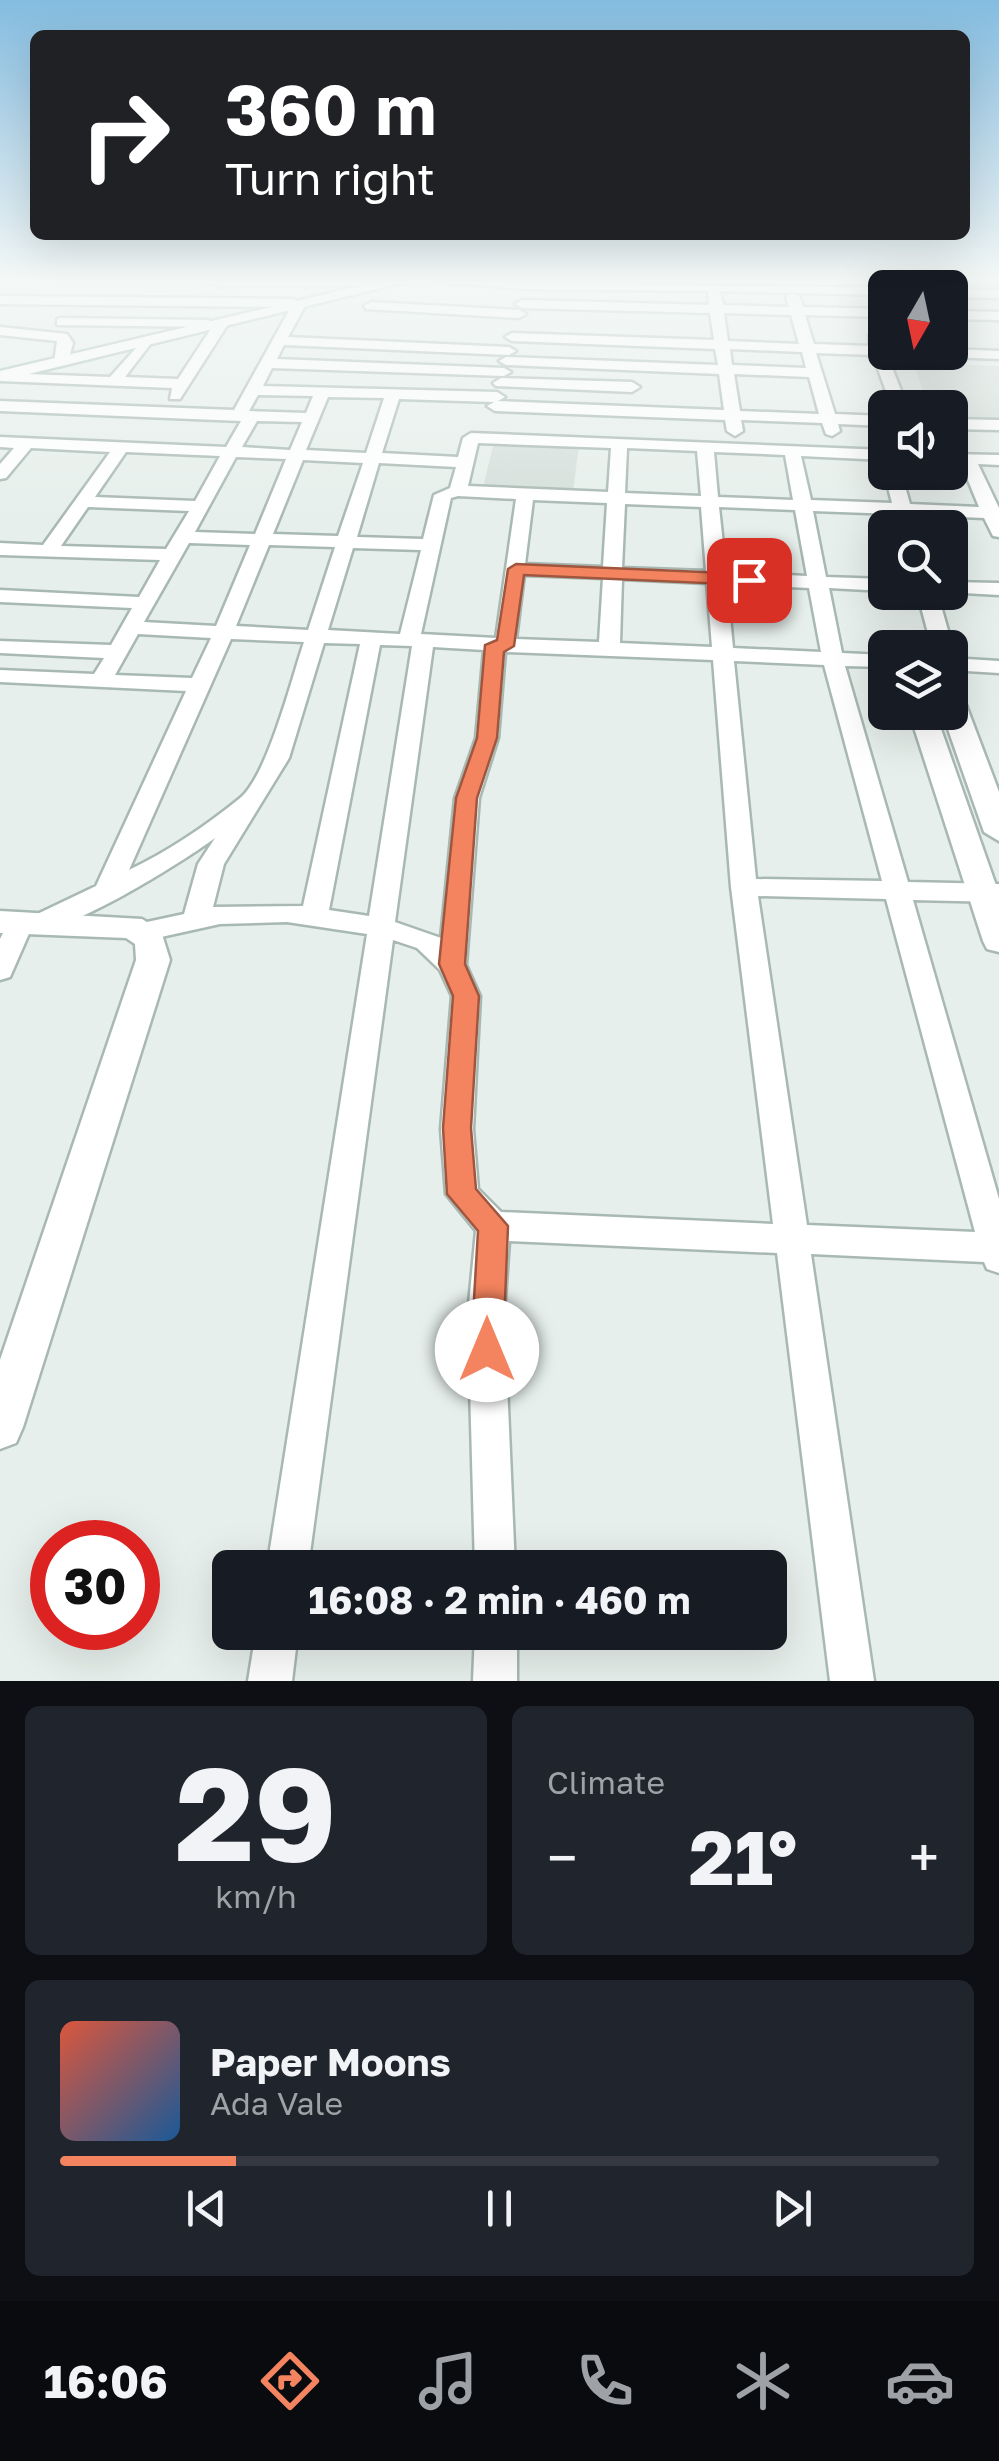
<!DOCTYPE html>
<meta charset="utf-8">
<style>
:root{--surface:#171b24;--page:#20242c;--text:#f1f3f6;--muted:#9ea1a6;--line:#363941;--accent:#f4845f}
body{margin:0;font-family:"Golos Text",sans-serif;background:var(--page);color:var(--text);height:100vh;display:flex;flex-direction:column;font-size:38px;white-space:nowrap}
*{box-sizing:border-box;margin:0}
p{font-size:32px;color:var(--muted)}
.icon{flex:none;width:55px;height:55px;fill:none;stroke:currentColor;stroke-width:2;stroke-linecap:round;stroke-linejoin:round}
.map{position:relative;height:1681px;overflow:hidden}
.drawer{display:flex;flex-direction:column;gap:25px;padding:25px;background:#0d0f14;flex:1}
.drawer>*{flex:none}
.top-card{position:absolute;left:30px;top:30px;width:940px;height:210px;border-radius:15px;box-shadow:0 10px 40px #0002;background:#202124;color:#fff;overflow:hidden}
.needle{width:65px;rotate:189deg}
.fabs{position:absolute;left:868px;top:270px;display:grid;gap:20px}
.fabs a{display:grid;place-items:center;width:100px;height:100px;border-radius:15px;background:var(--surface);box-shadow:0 10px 40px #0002;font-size:50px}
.speed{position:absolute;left:30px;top:1520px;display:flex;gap:20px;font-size:50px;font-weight:700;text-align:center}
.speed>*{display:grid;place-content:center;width:130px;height:130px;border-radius:50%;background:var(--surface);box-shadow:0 10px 40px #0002;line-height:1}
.speed .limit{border:15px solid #d22;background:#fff;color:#111}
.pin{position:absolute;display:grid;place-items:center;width:85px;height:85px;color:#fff;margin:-42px;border-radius:20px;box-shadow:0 5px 15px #0006}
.me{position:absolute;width:110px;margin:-55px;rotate:0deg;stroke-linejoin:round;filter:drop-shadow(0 0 8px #0008)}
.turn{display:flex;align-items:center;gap:35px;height:210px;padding:0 30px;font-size:45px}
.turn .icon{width:130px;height:130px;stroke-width:2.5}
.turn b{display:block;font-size:70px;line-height:85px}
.big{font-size:75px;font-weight:700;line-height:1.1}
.drawer .card{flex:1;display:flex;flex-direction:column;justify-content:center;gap:15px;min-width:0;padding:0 35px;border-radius:15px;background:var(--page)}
.drawer .dial{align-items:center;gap:0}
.dial b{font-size:130px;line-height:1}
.song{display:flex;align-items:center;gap:30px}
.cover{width:120px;height:120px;border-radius:15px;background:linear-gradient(135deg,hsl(10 70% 55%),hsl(210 70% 35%))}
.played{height:10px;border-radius:5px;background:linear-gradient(90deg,var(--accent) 20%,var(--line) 20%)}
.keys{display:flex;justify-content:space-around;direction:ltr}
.heat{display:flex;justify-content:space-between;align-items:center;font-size:55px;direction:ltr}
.drawer .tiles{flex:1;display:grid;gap:25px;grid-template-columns:1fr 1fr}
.card:last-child{grid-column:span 2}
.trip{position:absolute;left:212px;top:1550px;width:575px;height:100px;border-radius:15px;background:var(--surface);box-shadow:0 10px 40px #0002;font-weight:700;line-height:100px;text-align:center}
.tabs{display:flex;height:160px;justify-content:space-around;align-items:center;background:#090b0e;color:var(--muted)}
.tabs .icon{width:70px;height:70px}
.tabs .current{color:var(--accent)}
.tabs b{font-size:45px;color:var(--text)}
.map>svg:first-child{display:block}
.built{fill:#d4dfda}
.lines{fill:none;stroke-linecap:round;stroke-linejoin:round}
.minor-casing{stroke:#a8b8b2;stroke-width:5}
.tertiary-casing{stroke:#a8b8b2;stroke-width:5}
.secondary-casing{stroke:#a4bbb3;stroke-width:5}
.minor{fill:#fff;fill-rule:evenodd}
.tertiary{fill:#fff;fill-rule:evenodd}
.secondary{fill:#fff;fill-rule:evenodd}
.route{fill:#f4845f;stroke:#9f563e;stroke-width:2.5}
</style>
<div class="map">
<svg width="999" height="1681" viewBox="0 0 999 1681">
<rect width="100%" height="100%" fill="#e6efeb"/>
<path class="built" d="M 913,363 L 999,366 L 999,422 L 950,420 L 950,408 L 929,407 Z
M 494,442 L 579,445 L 573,491 L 483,487 Z"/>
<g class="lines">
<g class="minor-casing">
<path id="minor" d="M 212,282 L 394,282 L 388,286 L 218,286 Z
M 437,282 L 887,288 L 885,295 L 720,291 L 723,305 L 789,307 L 786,297 L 793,293 L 800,297 L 803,307 L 885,309 L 885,317 L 805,315 L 814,344 L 870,346 L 869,335 L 879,335 L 885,352 L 891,352 L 887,355 L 908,408 L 892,408 L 873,355 L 816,353 L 835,414 L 885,416 L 885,426 L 838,424 L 840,431 L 832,436 L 826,434 L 822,423 L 741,420 L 743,431 L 735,436 L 727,431 L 725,420 L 495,411 L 487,406 L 494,402 L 399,399 L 382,453 L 458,457 L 463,438 L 471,433 L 885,450 L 885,460 L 801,456 L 811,500 L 892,503 L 884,472 L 885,470 L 901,472 L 910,504 L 979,507 L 961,463 L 950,462 L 950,454 L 999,455 L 999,465 L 978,464 L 999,508 L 999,537 L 993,536 L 984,518 L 913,515 L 917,528 L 899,528 L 895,514 L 813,511 L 826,577 L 885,579 L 885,591 L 829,588 L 842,653 L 885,655 L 885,667 L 845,666 L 908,882 L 999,884 L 999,902 L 913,900 L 999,1199 L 999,1273 L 987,1269 L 984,1262 L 811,1254 L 874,1681 L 830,1681 L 777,1253 L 509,1241 L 504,1314 L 515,1568 L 475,1568 L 468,1314 L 476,1231 L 446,1194 L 441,1129 L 452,996 L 440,970 L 417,948 L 393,940 L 308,1568 L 267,1568 L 367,934 L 287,922 L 220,924 L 143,941 L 133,939 L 130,932 L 133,925 L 184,914 L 198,864 L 215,838 C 187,859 61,939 31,929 L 10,977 L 0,980 L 0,939 L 12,915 L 21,913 L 31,917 L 96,886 L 186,691 L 0,682 L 0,670 L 94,674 L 104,658 L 0,653 L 0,641 L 111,645 L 132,608 L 0,602 L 0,590 L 139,597 L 160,560 L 0,555 L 0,543 L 43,545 L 110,452 L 31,448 L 6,478 L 0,479 L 0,464 L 14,448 L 0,447 L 0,437 L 226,447 L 241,421 L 0,411 L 0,401 L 234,410 L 291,307 L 0,304 L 0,296 L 293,299 L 305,306 L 288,337 L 509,347 L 516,351 L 509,355 L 284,345 L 277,359 L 504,368 L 511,372 L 504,376 L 272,368 L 263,386 L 497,392 L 505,397 L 498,401 L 724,410 L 719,374 L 506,365 L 499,361 L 506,357 L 718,365 L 715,349 L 512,341 L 505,337 L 512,333 L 714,340 L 710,313 L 522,308 L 515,304 L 522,300 L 709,305 L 708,291 L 527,289 ZM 724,313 L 791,315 L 799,344 L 728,341 ZM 730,349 L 802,352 L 806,368 L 732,365 ZM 734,374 L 809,377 L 819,414 L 740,411 ZM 258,395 L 313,396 L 306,413 L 249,411 ZM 328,397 L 384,398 L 366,453 L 306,450 ZM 257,421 L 302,422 L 290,450 L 242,447 ZM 478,443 L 611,448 L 608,492 L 468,486 ZM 627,448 L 697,451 L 701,496 L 625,493 ZM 126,452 L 220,456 L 195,501 L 95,497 ZM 714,452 L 785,455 L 793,500 L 718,497 ZM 236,457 L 286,459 L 255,534 L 195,532 ZM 303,460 L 363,463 L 338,536 L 273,534 ZM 379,463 L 456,467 L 450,488 L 434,495 L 423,539 L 357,537 ZM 458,496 L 516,499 L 496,638 L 421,634 L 451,498 ZM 533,500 L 607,503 L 603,567 L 525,564 ZM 625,504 L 701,507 L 706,571 L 622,568 ZM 88,507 L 189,511 L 166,549 L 61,546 ZM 719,507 L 795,510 L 807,576 L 726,572 ZM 189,543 L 250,545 L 216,626 L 144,622 ZM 269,545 L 335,547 L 308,630 L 236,626 ZM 353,548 L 421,550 L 400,634 L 328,630 ZM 524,575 L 603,578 L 599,642 L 516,639 ZM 622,579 L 707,583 L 712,647 L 620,643 ZM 727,584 L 809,588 L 821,652 L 733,648 ZM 138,634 L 211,638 L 192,678 L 115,675 ZM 231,639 L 304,642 C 292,677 267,778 239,799 C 207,825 167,852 129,870 ZM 324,643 L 360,644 L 303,906 L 213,907 L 224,864 L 289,758 ZM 380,645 L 412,646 L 369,916 L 329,910 ZM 433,647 L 484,650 L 476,738 L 455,798 L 441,938 L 395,922 ZM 505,652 L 713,660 L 731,887 L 773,1224 L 501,1212 L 478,1189 L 473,1129 L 480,996 L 466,965 L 479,798 L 498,738 ZM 734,661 L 824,665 L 882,881 L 756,879 ZM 758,896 L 886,899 L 975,1232 L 807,1225 Z
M 950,289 L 999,290 L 999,298 L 950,297 Z
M 371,302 L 519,310 L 526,314 L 519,318 L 366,309 L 364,306 Z
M 950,311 L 999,312 L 999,320 L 950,319 Z
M 62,318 L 208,320 L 215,323 L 221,320 L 228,324 L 180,399 L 170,399 L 172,388 L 0,381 L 0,373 L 110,377 L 145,338 L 152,342 L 125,377 L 178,379 L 212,327 L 57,325 L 57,319 Z
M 0,327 L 67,334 L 73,343 L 68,362 L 61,366 L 54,362 L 57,341 L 0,335 Z
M 950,349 L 999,351 L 999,359 L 923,356 L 916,352 L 950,352 Z
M 501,378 L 632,382 L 640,387 L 632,392 L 496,386 L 493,383 Z
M 950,419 L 999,420 L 999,430 L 950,429 Z
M 950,582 L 999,583 L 999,595 L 945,592 L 950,592 Z
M 917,592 L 937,592 L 953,648 L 950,652 L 950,648 L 932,648 Z
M 950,658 L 999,661 L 999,673 L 950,670 Z
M 256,1632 L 298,1632 L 292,1681 L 248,1681 Z
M 475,1632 L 517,1632 L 517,1681 L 473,1681 Z"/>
</g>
<g class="tertiary-casing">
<path id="tertiary" d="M 950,689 L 963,697 L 999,792 L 999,841 L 984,832 L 942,712 L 950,712 Z
M 909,712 L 935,712 L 999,894 L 999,952 L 987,949 L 983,941 Z
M 0,911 L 142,919 L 161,931 L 170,960 L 23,1427 L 16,1443 L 0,1449 L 0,1360 L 136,960 L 135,944 L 126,938 L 0,933 Z"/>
</g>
<g class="secondary-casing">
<path id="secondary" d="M 377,282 L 405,282 L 0,381 L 0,371 Z"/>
</g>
<use href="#minor" class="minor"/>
<use href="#tertiary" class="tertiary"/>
<use href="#secondary" class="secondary"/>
</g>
<linearGradient id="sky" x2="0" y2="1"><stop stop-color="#84bce0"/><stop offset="0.54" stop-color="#f4f8f6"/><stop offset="1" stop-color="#f4f8f6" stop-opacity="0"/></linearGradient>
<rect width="999" height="518" fill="url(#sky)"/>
<path class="route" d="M 516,564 L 749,574 L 758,580 L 749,585 L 524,575 L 514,646 L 504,652 L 497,738 L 477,798 L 465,964 L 479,996 L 471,1128 L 476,1189 L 508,1226 L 503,1350 L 499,1361 L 487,1366 L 475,1361 L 471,1350 L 478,1231 L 447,1194 L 443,1128 L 453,996 L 439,964 L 456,798 L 477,738 L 485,645 L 497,640 L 508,569 Z"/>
</svg>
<div class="fabs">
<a><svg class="needle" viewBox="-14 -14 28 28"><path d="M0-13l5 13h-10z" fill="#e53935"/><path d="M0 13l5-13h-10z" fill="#9ea1a6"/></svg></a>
<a><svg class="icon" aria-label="sound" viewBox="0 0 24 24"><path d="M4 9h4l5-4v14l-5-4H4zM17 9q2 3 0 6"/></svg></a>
<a><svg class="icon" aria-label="search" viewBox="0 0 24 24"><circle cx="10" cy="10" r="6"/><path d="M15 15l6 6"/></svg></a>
<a><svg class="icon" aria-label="layers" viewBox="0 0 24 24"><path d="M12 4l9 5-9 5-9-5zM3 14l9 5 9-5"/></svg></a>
</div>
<div class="speed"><div class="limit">30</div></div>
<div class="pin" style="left:749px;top:580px;background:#d93025"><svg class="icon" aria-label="arrive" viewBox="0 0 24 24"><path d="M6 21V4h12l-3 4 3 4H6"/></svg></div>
<svg class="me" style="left:487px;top:1350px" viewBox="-20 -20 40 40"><circle r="19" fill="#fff"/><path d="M0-13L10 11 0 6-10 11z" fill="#f4845f"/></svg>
<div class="trip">16:08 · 2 min · 460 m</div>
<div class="top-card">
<div class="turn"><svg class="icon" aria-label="right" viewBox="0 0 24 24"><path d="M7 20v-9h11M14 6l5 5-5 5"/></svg><div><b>360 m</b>Turn right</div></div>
</div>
</div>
<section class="drawer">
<div class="tiles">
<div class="card dial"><b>29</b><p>km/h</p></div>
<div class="card"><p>Climate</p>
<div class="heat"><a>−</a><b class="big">21°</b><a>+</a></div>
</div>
<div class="card">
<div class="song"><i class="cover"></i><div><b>Paper Moons</b><p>Ada Vale</p></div></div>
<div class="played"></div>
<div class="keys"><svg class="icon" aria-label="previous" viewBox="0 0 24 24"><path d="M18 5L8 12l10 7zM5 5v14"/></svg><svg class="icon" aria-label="pause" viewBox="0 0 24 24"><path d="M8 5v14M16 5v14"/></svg><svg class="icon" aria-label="next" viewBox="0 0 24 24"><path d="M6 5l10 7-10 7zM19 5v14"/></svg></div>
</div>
</div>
</section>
<nav class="tabs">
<b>16:06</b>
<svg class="icon current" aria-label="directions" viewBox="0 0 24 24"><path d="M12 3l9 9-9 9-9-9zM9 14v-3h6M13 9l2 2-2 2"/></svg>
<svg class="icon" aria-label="music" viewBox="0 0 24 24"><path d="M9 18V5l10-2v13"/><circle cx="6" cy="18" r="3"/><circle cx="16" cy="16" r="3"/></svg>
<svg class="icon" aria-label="phone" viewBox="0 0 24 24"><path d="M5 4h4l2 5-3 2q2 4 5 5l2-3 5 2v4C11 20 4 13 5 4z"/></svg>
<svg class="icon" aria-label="climate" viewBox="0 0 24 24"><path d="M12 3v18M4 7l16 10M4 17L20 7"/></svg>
<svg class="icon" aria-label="car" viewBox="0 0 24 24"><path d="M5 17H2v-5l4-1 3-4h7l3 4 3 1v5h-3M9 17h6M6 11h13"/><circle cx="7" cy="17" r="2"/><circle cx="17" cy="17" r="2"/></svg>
</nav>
